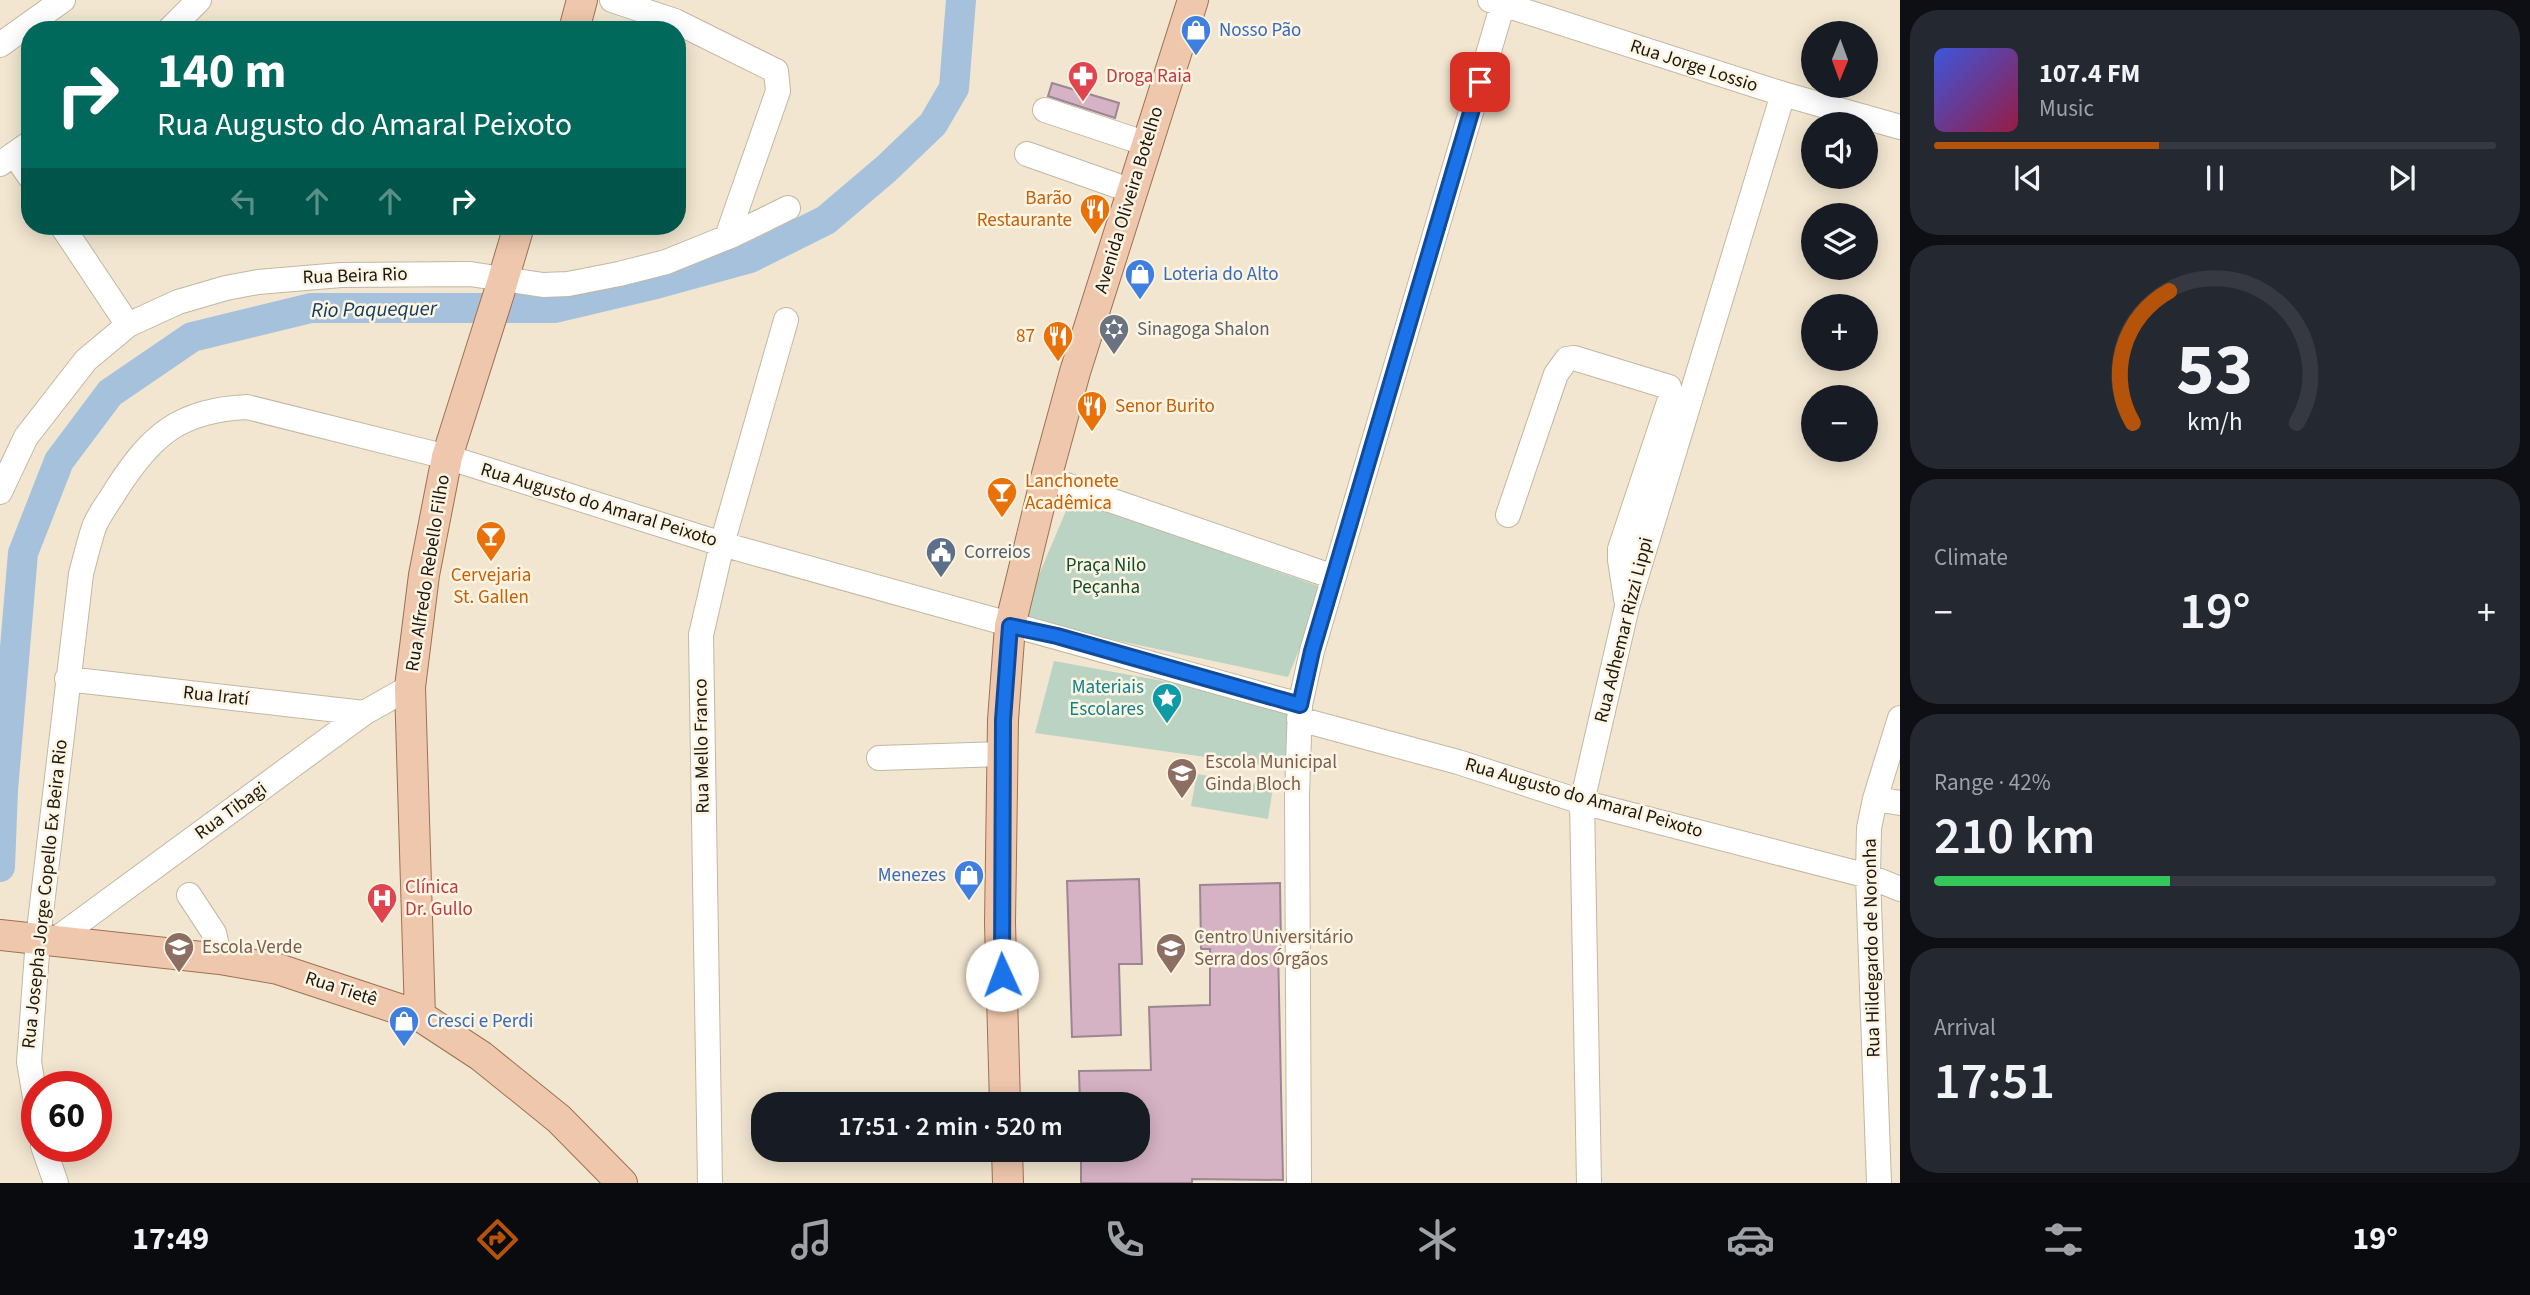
<!DOCTYPE html>
<meta charset="utf-8">
<style>
:root{--surface:#171b24;--page:#242831;--text:#f1f3f6;--muted:#9ea1a6;--line:#363941;--accent:#b45309}
body{margin:0;font-family:"Source Sans 3",sans-serif;background:var(--page);color:var(--text);height:100vh;display:flex;flex-direction:column;font-size:26px;white-space:nowrap}
*{box-sizing:border-box;margin:0}
p{font-size:23px;color:var(--muted)}
.icon{flex:none;width:38px;height:38px;fill:none;stroke:currentColor;stroke-width:2;stroke-linecap:round;stroke-linejoin:round}
.map{position:relative;flex:1;overflow:hidden}
.details{display:flex;flex-direction:column;gap:10px;padding:10px;background:#0d0f14;width:630px}
.details>*{flex:none}
.hud{position:absolute;left:21px;top:21px;width:665px;height:214px;border-radius:28px;box-shadow:0 4px 18px #0003;background:#00695c;color:#fff;overflow:hidden}
.needle{width:46px;rotate:181deg}
.buttons{position:absolute;left:1801px;top:21px;display:grid;gap:14px}
.buttons a{display:grid;place-items:center;width:77px;height:77px;border-radius:50%;background:var(--surface);box-shadow:0 4px 18px #0003;font-size:35px}
.speed{position:absolute;left:21px;top:1071px;display:flex;gap:14px;font-size:35px;font-weight:700;text-align:center}
.speed>*{display:grid;place-content:center;width:91px;height:91px;border-radius:50%;background:var(--surface);box-shadow:0 4px 18px #0003;line-height:1}
.speed .limit{border:10px solid #d22;background:#fff;color:#111}
.pin{position:absolute;display:grid;place-items:center;width:60px;height:60px;color:#fff;margin:-30px;border-radius:14px;box-shadow:0 4px 10px #0006}
.me{position:absolute;width:77px;margin:-38px;rotate:358deg;stroke-linejoin:round;filter:drop-shadow(0 0 5px #0008)}
.turn{display:flex;align-items:center;gap:24px;height:147px;padding:0 21px;font-size:32px}
.turn .icon{width:91px;height:91px;stroke-width:2.5}
.turn b{display:block;font-size:49px;line-height:60px}
.lanes{display:flex;align-items:center;height:66px;padding:0 21px;background:#0003;justify-content:center;gap:35px;direction:ltr}
.lanes .off{opacity:.35}
.big{font-size:52px;font-weight:600;line-height:1.1}
.details .card{flex:1;display:flex;flex-direction:column;justify-content:center;gap:10px;min-width:0;padding:0 24px;border-radius:28px;background:var(--page)}
.details .dial{align-items:center;gap:0}
.dial svg{height:182px;overflow:visible;fill:none;stroke:var(--line);stroke-width:7;stroke-linecap:round;text-anchor:middle}
.dial text{fill:var(--text);stroke:none}
.song{display:flex;align-items:center;gap:21px}
.cover{width:84px;height:84px;border-radius:10px;background:linear-gradient(135deg,hsl(230 70% 55%),hsl(340 70% 35%))}
.played{height:7px;border-radius:4px;background:linear-gradient(90deg,var(--accent) 40%,var(--line) 40%)}
.keys{display:flex;justify-content:space-around;direction:ltr}
.heat{display:flex;justify-content:space-between;align-items:center;font-size:38px;direction:ltr}
.charge{height:10px;border-radius:5px;background:linear-gradient(90deg,#34c759 42%,var(--line) 0)}
.trip{position:absolute;left:751px;top:1092px;width:399px;height:70px;border-radius:28px;background:var(--surface);box-shadow:0 4px 18px #0003;font-weight:600;line-height:70px;text-align:center}
.tab-bar{display:flex;height:112px;justify-content:space-around;align-items:center;background:#090b0e;color:var(--muted)}
.tab-bar .icon{width:49px;height:49px}
.tab-bar .current{color:var(--accent)}
.tab-bar b{font-size:32px;color:var(--text)}
main{display:flex;flex:1;min-height:0}
.map>svg:first-child{display:block}
.green{fill:#bad3c3}
.lines{fill:none;stroke-linecap:round;stroke-linejoin:round}
.river{stroke:#a5c1dc;stroke-width:30}
.building{fill:#d6b2c5;stroke:#9c8692;stroke-width:2}
.minor-casing{stroke:#c2b7a2;stroke-width:26}
.major-casing{stroke:#9d7251;stroke-width:32}
.minor{stroke:#fff;stroke-width:24}
.major{stroke:#eec7ac;stroke-width:30}
.route-casing{stroke:#114b97;stroke-width:18}
.route{stroke:#1a73e8;stroke-width:12}
.labels{text-anchor:middle;dominant-baseline:central;stroke-width:5;stroke-linejoin:round;paint-order:stroke}
.shop-label{font-size:19px;fill:#366cbe;stroke:#fdf4e2;text-anchor:start}
.street-label{font-size:19px;fill:#1c1811;stroke:#fdf4e2}
.health-label{font-size:19px;fill:#be3a42;stroke:#fdf4e2;text-anchor:start}
.food-label{font-size:19px;fill:#c56008;stroke:#fdf4e2;text-anchor:end}
.worship-label{font-size:19px;fill:#5b616d;stroke:#fdf4e2;text-anchor:start}
.service-label{font-size:19px;fill:#4e5e75;stroke:#fdf4e2;text-anchor:start}
.park-label{font-size:19px;fill:#0e4d30;stroke:#fdf4e2}
.culture-label{font-size:19px;fill:#0d838f;stroke:#fdf4e2;text-anchor:end}
.education-label{font-size:19px;fill:#785e54;stroke:#fdf4e2;text-anchor:start}
.water-label{font-size:21px;font-style:italic;fill:#0f3c60;stroke:#fdf4e2}
</style>
<main>
<div class="map">
<svg width="1900" height="1183" viewBox="0 0 1900 1183">
<rect width="100%" height="100%" fill="#f2e6d0"/>
<path class="green" d="M 1071,499 L 1324,588 L 1288,677 L 1049,626 L 1022,615 Z
M 1054,661 L 1288,704 L 1291,769 L 1035,733 Z
M 1197,774 L 1273,787 L 1268,819 L 1191,806 Z"/>
<g class="lines">
<path class="river" d="M 0,867 L 3,790 L 23,553 L 59,461 L 110,393 L 192,337 L 311,308 L 555,308 L 652,285 L 750,258 L 826,220 L 886,169 L 933,124 L 954,88 L 961,0"/>
</g>
<path class="building" d="M 1052,83 L 1119,103 L 1115,118 L 1048,96 Z
M 1139,879 L 1142,964 L 1119,964 L 1121,1035 L 1072,1037 L 1067,881 Z
M 1280,883 L 1281,948 L 1278,948 L 1283,1180 L 1192,1179 L 1192,1183 L 1081,1183 L 1081,1150 L 1138,1150 L 1138,1104 L 1080,1104 L 1079,1071 L 1151,1070 L 1149,1007 L 1210,1005 L 1210,949 L 1201,949 L 1200,885 Z"/>
<g class="lines">
<g class="minor-casing">
<path id="minor" d="M 612,0 L 675,21 L 776,71 L 778,91 L 727,237
M 1490,0 L 1783,94 L 1900,127
M 169,30 L 199,0
M 0,45 L 63,0
M 1045,110 L 1147,144
M 14,154 L 30,177
M 1027,154 L 1132,191
M 0,164 L 30,143
M 62,226 L 128,325
M 1046,478 L 1334,577
M 0,492 L 26,437 L 86,360 L 128,325 L 178,302 L 226,288 L 258,282 L 341,275 L 470,274 L 543,285 L 568,284 L 619,274 L 666,262 L 733,235 L 788,208
M 1508,515 L 1556,374 L 1567,359 L 1574,358 L 1669,387 L 1671,396 L 1620,549 L 1620,560 L 1626,599
M 67,679 L 364,713
M 1299,719 L 1458,762 L 1582,802 L 1868,876 L 1900,889
M 879,758 L 1002,754
M 1875,799 L 1900,803
M 189,895 L 214,933 L 220,959
M 55,940 L 364,713 L 410,687
M 37,1109 L 29,1062 L 38,939 L 81,574 C 85,559 89,542 94,527 C 99,514 109,502 116,490 C 151,435 180,410 247,407 L 447,457 L 722,544 L 1300,705
M 43,1146 L 56,1183
M 710,1183 L 701,635 L 722,544 L 786,320
M 1299,1183 L 1297,795 L 1300,705 L 1312,651 L 1504,0
M 1589,1183 L 1582,802 L 1627,607 L 1783,94
M 1879,1183 L 1868,876 L 1869,828 L 1875,799 L 1900,718"/>
</g>
<g class="major-casing">
<path id="major" d="M 574,30 L 582,0
M 0,935 L 220,959 L 278,969 L 420,1016 L 481,1056 L 559,1119 L 622,1183
M 420,1016 L 410,687 L 424,575 L 447,457 L 500,290 L 519,226
M 1005,1104 L 1000,923 L 1003,720 L 1010,626 L 1046,478 L 1075,372 L 1193,0
M 1007,1150 L 1008,1183"/>
</g>
<use href="#minor" class="minor"/>
<use href="#major" class="major"/>
</g>
<g class="lines">
<g class="route-casing">
<path id="route" d="M 1002,975 L 1003,720 L 1010,626 L 1057,636 L 1300,705 L 1312,651 L 1480,82"/>
</g>
<use href="#route" class="route"/>
</g>
<defs>
<g id="shop-pin" transform="scale(1.575)"><path d="M0 17L-7.5 6A9.5 9.5 0 1 1 7.5 6Z" fill="#3f7fe0" stroke="#fdf4e2"/><path d="M-5-2.5h2.3a2.7 3.5 0 0 1 5.4 0H5L5.5 6h-11ZM-1.5-2.5h3a1.5 2.3 0 0 0-3 0Z" fill="#fff"/></g>
<g id="pharmacy-pin" transform="scale(1.575)"><path d="M0 17L-7.5 6A9.5 9.5 0 1 1 7.5 6Z" fill="#e0444e" stroke="#fdf4e2"/><path d="M-2-6h4v4h4v4h-4v4h-4v-4h-4v-4h4Z" fill="#fff"/></g>
<g id="restaurant-pin" transform="scale(1.575)"><path d="M0 17L-7.5 6A9.5 9.5 0 1 1 7.5 6Z" fill="#e8710a" stroke="#fdf4e2"/><path d="M-5-6h1v4h1v-4h1v4h1v-4h1v5L-1.5 .5V6h-2V.5L-5-1ZM5-6V6H3V1.5H1.5Q1.5-4 5-6Z" fill="#fff"/></g>
<g id="synagogue-pin" transform="scale(1.575)"><path d="M0 17L-7.5 6A9.5 9.5 0 1 1 7.5 6Z" fill="#6b7280" stroke="#fdf4e2"/><path d="M0-6.5L5.6 3.2H-5.6ZM0 6.5L5.6-3.2H-5.6Z" fill="#fff"/></g>
<g id="bar-pin" transform="scale(1.575)"><path d="M0 17L-7.5 6A9.5 9.5 0 1 1 7.5 6Z" fill="#e8710a" stroke="#fdf4e2"/><path d="M-6-5H6L.8 .8V4.5H3.5V6h-7V4.5H-.8V.8Z" fill="#fff"/></g>
<g id="civic-pin" transform="scale(1.575)"><path d="M0 17L-7.5 6A9.5 9.5 0 1 1 7.5 6Z" fill="#5c6f8a" stroke="#fdf4e2"/><path d="M-.6-6.5H3V-4.5H.6V-3L4-1V1h2V6H-6V1h2V-1L-.6-3ZM-1.2 2.5V6h2.4V2.5Z" fill="#fff"/></g>
<g id="sight-pin" transform="scale(1.575)"><path d="M0 17L-7.5 6A9.5 9.5 0 1 1 7.5 6Z" fill="#0f9aa8" stroke="#fdf4e2"/><path d="M0-6L1.8-2.2L6-1.7L2.9 1.2L3.7 5.4L0 3.3L-3.7 5.4L-2.9 1.2L-6-1.7L-1.8-2.2Z" fill="#fff"/></g>
<g id="school-pin" transform="scale(1.575)"><path d="M0 17L-7.5 6A9.5 9.5 0 1 1 7.5 6Z" fill="#8d6e63" stroke="#fdf4e2"/><path d="M0-5L7-2L0 1L-7-2ZM-4 1L0 2.5L4 1V4Q0 6-4 4Z" fill="#fff"/></g>
<g id="hospital-pin" transform="scale(1.575)"><path d="M0 17L-7.5 6A9.5 9.5 0 1 1 7.5 6Z" fill="#e0444e" stroke="#fdf4e2"/><path d="M-5-5h3v3.5h4V-5h3V5h-3V1.5h-4V5h-3Z" fill="#fff"/></g>
<g id="university-pin" transform="scale(1.575)"><path d="M0 17L-7.5 6A9.5 9.5 0 1 1 7.5 6Z" fill="#8d6e63" stroke="#fdf4e2"/><path d="M0-5L7-2L0 1L-7-2ZM-4 1L0 2.5L4 1V4Q0 6-4 4Z" fill="#fff"/></g>
</defs>
<g fill-rule="evenodd">
<use href="#shop-pin" x="1196" y="30"/>
<use href="#pharmacy-pin" x="1083" y="76"/>
<use href="#restaurant-pin" x="1095" y="209"/>
<use href="#shop-pin" x="1140" y="274"/>
<use href="#synagogue-pin" x="1114" y="329"/>
<use href="#restaurant-pin" x="1058" y="336"/>
<use href="#restaurant-pin" x="1092" y="406"/>
<use href="#bar-pin" x="1002" y="492"/>
<use href="#bar-pin" x="491" y="536"/>
<use href="#civic-pin" x="941" y="552"/>
<use href="#sight-pin" x="1167" y="698"/>
<use href="#school-pin" x="1182" y="773"/>
<use href="#shop-pin" x="969" y="875"/>
<use href="#hospital-pin" x="382" y="898"/>
<use href="#school-pin" x="179" y="947"/>
<use href="#university-pin" x="1171" y="948"/>
<use href="#shop-pin" x="404" y="1021"/>
</g>
<g class="labels">
<g class="shop-label">
<text x="1219" y="30">Nosso Pão</text>
<text x="1163" y="274">Loteria do Alto</text>
<text x="946" y="875" text-anchor="end">Menezes</text>
<text x="427" y="1021">Cresci e Perdi</text>
</g>
<g class="street-label">
<text transform="translate(1694 66) rotate(18)">Rua Jorge Lossio</text>
<text transform="translate(1129 200) rotate(-73)">Avenida Oliveira Botelho</text>
<text transform="translate(355 276) rotate(-2)">Rua Beira Rio</text>
<text transform="translate(599 505) rotate(17)">Rua Augusto do Amaral Peixoto</text>
<text transform="translate(428 573) rotate(-81)">Rua Alfredo Rebello Filho</text>
<text transform="translate(1624 630) rotate(-76)">Rua Adhemar Rizzi Lippi</text>
<text transform="translate(216 696) rotate(6)">Rua Iratí</text>
<text transform="translate(702 746) rotate(-91)">Rua Mello Franco</text>
<text transform="translate(1584 798) rotate(16)">Rua Augusto do Amaral Peixoto</text>
<text transform="translate(231 811) rotate(-36)">Rua Tibagi</text>
<text transform="translate(45 894) rotate(-84)">Rua Josepha Jorge Copello Ex Beira Rio</text>
<text transform="translate(1872 948) rotate(-91)">Rua Hildegardo de Noronha</text>
<text transform="translate(341 989) rotate(18)">Rua Tietê</text>
</g>
<g class="health-label">
<text x="1106" y="76">Droga Raia</text>
<text x="405" y="887">Clínica<tspan x="405" dy="22">Dr. Gullo</tspan></text>
</g>
<g class="food-label">
<text x="1072" y="198">Barão<tspan x="1072" dy="22">Restaurante</tspan></text>
<text x="1035" y="336">87</text>
<text x="1115" y="406" text-anchor="start">Senor Burito</text>
<text x="1025" y="481" text-anchor="start">Lanchonete<tspan x="1025" dy="22">Acadêmica</tspan></text>
<text x="491" y="575" text-anchor="middle">Cervejaria<tspan x="491" dy="22">St. Gallen</tspan></text>
</g>
<g class="worship-label">
<text x="1137" y="329">Sinagoga Shalon</text>
</g>
<g class="service-label">
<text x="964" y="552">Correios</text>
</g>
<g class="park-label">
<text x="1106" y="565">Praça Nilo<tspan x="1106" dy="22">Peçanha</tspan></text>
</g>
<g class="culture-label">
<text x="1144" y="687">Materiais<tspan x="1144" dy="22">Escolares</tspan></text>
</g>
<g class="education-label">
<text x="1205" y="762">Escola Municipal<tspan x="1205" dy="22">Ginda Bloch</tspan></text>
<text x="1194" y="937">Centro Universitário<tspan x="1194" dy="22">Serra dos Órgãos</tspan></text>
<text x="202" y="947">Escola Verde</text>
</g>
<g class="water-label">
<text transform="translate(374 309) rotate(-1)">Rio Paquequer</text>
</g>
</g>
</svg>
<div class="buttons">
<a><svg class="needle" viewBox="-14 -14 28 28"><path d="M0-13l5 13h-10z" fill="#e53935"/><path d="M0 13l5-13h-10z" fill="#9ea1a6"/></svg></a>
<a><svg class="icon" aria-label="sound" viewBox="0 0 24 24"><path d="M4 9h4l5-4v14l-5-4H4zM17 9q2 3 0 6"/></svg></a>
<a><svg class="icon" aria-label="layers" viewBox="0 0 24 24"><path d="M12 4l9 5-9 5-9-5zM3 14l9 5 9-5"/></svg></a>
<a>+</a>
<a>−</a>
</div>
<div class="speed"><div class="limit">60</div></div>
<div class="pin" style="left:1480px;top:82px;background:#d93025"><svg class="icon" aria-label="arrive" viewBox="0 0 24 24"><path d="M6 21V4h12l-3 4 3 4H6"/></svg></div>
<svg class="me" style="left:1002px;top:975px" viewBox="-20 -20 40 40"><circle r="19" fill="#fff"/><path d="M0-13L10 11 0 6-10 11z" fill="#1a73e8"/></svg>
<div class="trip">17:51 · 2 min · 520 m</div>
<div class="hud">
<div class="turn"><svg class="icon" aria-label="right" viewBox="0 0 24 24"><path d="M7 20v-9h11M14 6l5 5-5 5"/></svg><div><b>140 m</b>Rua Augusto do Amaral Peixoto</div></div>
<div class="lanes"><svg class="icon off" aria-label="left" viewBox="0 0 24 24"><path d="M17 20v-9H6M10 6l-5 5 5 5"/></svg><svg class="icon off" aria-label="ahead" viewBox="0 0 24 24"><path d="M12 20V5M6 11l6-6 6 6"/></svg><svg class="icon off" aria-label="ahead" viewBox="0 0 24 24"><path d="M12 20V5M6 11l6-6 6 6"/></svg><svg class="icon" aria-label="right" viewBox="0 0 24 24"><path d="M7 20v-9h11M14 6l5 5-5 5"/></svg></div>
</div>
</div>
<section class="details">
<div class="card">
<div class="song"><i class="cover"></i><div><b>107.4 FM</b><p>Music</p></div></div>
<div class="played"></div>
<div class="keys"><svg class="icon" aria-label="previous" viewBox="0 0 24 24"><path d="M18 5L8 12l10 7zM5 5v14"/></svg><svg class="icon" aria-label="pause" viewBox="0 0 24 24"><path d="M8 5v14M16 5v14"/></svg><svg class="icon" aria-label="next" viewBox="0 0 24 24"><path d="M6 5l10 7-10 7zM19 5v14"/></svg></div>
</div>
<div class="card dial"><svg viewBox="0 0 100 80">
<path d="M14 69A42 42 0 1 1 86 69"/>
<path d="M14 69A42 42 0 0 1 30 11" stroke="#b45309"/>
<text x="50" y="56" font-size="32" font-weight="700">53</text>
<text x="50" y="72" font-size="11">km/h</text>
</svg></div>
<div class="card"><p>Climate</p>
<div class="heat"><a>−</a><b class="big">19°</b><a>+</a></div>
</div>
<div class="card"><p>Range · 42%</p><b class="big">210 km</b><div class="charge"></div></div>
<div class="card"><p>Arrival</p><b class="big">17:51</b></div>
</section>
</main>
<nav class="tab-bar">
<b>17:49</b>
<svg class="icon current" aria-label="directions" viewBox="0 0 24 24"><path d="M12 3l9 9-9 9-9-9zM9 14v-3h6M13 9l2 2-2 2"/></svg>
<svg class="icon" aria-label="music" viewBox="0 0 24 24"><path d="M9 18V5l10-2v13"/><circle cx="6" cy="18" r="3"/><circle cx="16" cy="16" r="3"/></svg>
<svg class="icon" aria-label="phone" viewBox="0 0 24 24"><path d="M5 4h4l2 5-3 2q2 4 5 5l2-3 5 2v4C11 20 4 13 5 4z"/></svg>
<svg class="icon" aria-label="climate" viewBox="0 0 24 24"><path d="M12 3v18M4 7l16 10M4 17L20 7"/></svg>
<svg class="icon" aria-label="car" viewBox="0 0 24 24"><path d="M5 17H2v-5l4-1 3-4h7l3 4 3 1v5h-3M9 17h6M6 11h13"/><circle cx="7" cy="17" r="2"/><circle cx="17" cy="17" r="2"/></svg>
<svg class="icon" aria-label="filters" viewBox="0 0 24 24"><path d="M4 7h16M4 17h16"/><circle cx="9" cy="7" r="2"/><circle cx="15" cy="17" r="2"/></svg>
<b>19°</b>
</nav>
